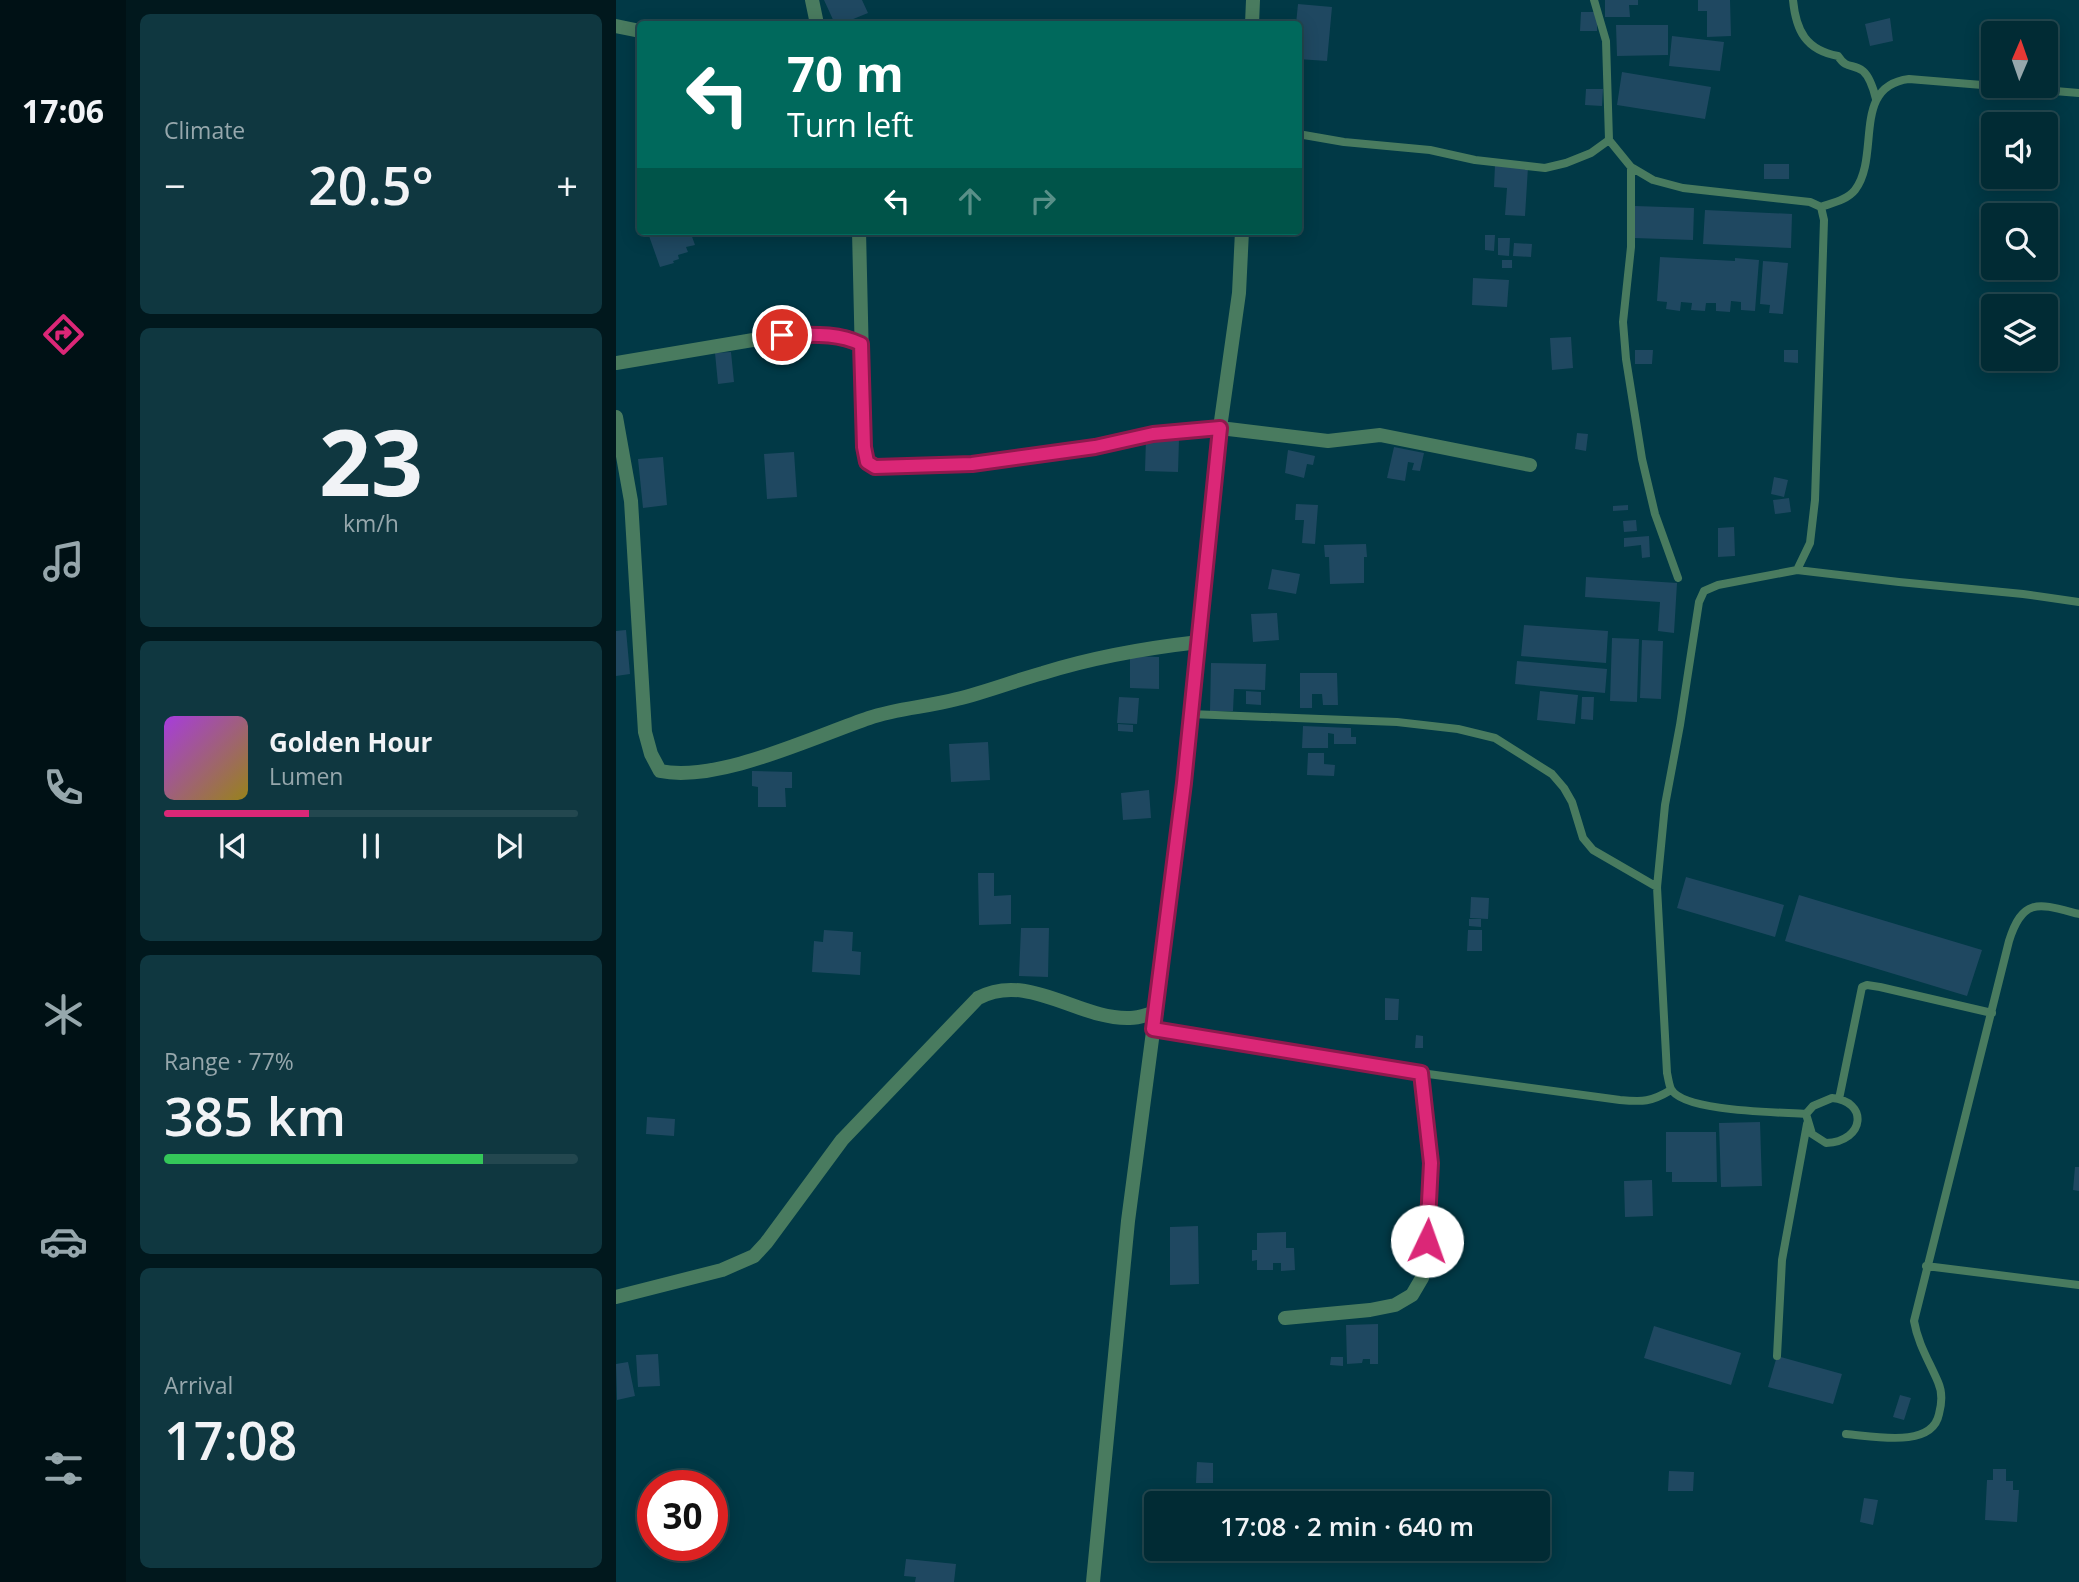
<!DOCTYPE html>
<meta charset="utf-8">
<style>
:root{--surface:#012b34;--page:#0f3740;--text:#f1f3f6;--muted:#96a7ac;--line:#23474f;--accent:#db2777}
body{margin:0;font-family:"Open Sans",sans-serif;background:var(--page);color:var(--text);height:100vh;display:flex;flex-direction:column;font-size:26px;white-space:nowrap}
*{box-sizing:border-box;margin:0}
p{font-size:23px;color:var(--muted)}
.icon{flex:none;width:38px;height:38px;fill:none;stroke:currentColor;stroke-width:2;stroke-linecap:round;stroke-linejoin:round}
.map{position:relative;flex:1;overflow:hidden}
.details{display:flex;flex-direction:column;gap:14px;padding:14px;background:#01181d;width:490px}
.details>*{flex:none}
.top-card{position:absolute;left:21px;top:21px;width:665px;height:214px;border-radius:7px;box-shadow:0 4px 18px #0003,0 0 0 2px var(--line);background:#00695c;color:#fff;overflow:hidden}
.needle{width:46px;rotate:2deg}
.fabs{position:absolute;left:1365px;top:21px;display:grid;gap:14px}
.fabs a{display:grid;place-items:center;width:77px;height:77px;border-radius:7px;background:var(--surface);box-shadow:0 4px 18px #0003,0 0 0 2px var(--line);font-size:35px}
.speed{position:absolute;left:21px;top:1470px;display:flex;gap:14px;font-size:35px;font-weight:700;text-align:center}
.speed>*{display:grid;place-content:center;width:91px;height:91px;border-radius:50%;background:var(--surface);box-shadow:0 4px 18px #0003,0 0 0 2px var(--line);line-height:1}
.speed .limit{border:10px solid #d22;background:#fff;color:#111}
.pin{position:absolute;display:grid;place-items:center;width:60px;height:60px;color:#fff;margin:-30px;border:4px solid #fff;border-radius:50%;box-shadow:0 2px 7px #0007}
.me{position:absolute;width:77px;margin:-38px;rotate:3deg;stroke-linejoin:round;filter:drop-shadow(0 0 5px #0008)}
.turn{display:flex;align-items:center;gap:24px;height:147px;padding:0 35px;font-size:32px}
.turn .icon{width:91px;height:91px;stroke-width:2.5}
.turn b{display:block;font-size:49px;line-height:60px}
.lanes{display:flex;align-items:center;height:66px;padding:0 35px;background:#0003;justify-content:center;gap:35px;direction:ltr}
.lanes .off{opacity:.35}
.big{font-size:52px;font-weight:600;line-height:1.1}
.details .card{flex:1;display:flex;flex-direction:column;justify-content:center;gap:10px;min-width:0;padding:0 24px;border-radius:10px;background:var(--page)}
.details .dial{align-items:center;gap:0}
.dial b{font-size:91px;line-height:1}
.song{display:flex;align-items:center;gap:21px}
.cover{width:84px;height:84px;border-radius:10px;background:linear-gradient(135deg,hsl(280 70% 55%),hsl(50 70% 35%))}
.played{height:7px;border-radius:4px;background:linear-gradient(90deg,var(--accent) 35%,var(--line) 35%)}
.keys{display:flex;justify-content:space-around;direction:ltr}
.heat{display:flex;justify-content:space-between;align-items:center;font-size:38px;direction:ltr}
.charge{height:10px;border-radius:5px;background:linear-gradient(90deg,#34c759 77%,var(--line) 0)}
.trip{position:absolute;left:528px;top:1491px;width:406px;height:70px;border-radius:7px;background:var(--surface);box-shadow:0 4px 18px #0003,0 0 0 2px var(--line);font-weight:600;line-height:70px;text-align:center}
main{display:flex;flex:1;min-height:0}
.dock{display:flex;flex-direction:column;width:126px;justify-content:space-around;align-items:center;background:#001115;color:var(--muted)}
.dock .icon{width:49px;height:49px}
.dock .current{color:var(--accent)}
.dock b{font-size:32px;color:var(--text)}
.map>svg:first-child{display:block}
.building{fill:#1f4861}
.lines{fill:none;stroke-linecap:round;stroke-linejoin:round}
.lane{stroke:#497b5f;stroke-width:8}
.street{stroke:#497b5f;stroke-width:14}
.route-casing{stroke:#8e194d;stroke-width:18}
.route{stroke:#db2777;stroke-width:12}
</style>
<main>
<nav class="dock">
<b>17:06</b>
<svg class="icon current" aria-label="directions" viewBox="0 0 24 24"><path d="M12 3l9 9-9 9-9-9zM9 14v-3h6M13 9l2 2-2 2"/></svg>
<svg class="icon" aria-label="music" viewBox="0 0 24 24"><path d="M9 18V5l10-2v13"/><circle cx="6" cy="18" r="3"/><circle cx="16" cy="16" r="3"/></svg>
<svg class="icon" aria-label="phone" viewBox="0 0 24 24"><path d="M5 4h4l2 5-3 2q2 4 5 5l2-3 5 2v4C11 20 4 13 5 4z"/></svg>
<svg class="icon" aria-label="climate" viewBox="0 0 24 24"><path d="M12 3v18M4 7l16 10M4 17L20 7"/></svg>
<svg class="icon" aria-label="car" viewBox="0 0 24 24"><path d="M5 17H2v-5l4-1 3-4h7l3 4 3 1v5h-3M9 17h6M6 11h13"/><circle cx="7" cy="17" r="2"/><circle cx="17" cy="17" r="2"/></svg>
<svg class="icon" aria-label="filters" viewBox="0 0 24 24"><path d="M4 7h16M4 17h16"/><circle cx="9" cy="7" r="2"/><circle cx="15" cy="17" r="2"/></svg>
</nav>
<section class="details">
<div class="card"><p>Climate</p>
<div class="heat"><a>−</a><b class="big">20.5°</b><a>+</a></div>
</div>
<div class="card dial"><b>23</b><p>km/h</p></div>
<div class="card">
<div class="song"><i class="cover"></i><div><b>Golden Hour</b><p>Lumen</p></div></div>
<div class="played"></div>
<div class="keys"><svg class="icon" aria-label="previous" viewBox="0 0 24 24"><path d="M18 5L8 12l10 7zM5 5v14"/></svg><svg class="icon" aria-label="pause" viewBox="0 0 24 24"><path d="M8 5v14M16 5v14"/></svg><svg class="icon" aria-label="next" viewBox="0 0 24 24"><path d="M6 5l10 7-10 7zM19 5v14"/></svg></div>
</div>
<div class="card"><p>Range · 77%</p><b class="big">385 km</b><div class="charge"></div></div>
<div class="card"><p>Arrival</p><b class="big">17:08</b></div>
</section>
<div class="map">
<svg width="1463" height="1582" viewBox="0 0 1463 1582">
<rect width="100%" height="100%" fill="#013946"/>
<path class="building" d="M 208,0 L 246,0 L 252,13 L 225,24 L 219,24 Z
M 989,0 L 1022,0 L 1022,5 L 1013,5 L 1014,17 L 989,17 Z
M 1082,0 L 1114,0 L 1115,36 L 1091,37 L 1091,11 L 1082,11 Z
M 682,4 L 716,7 L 711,61 L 682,59 L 682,24 L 680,24 Z
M 965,12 L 981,12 L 981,31 L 964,31 Z
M 1274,18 L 1277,41 L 1254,46 L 1249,24 Z
M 1000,25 L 1052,25 L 1052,55 L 1001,56 Z
M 1056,36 L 1108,42 L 1104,71 L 1053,66 Z
M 1006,72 L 1095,87 L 1089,119 L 1001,105 Z
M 970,89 L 987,89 L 986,106 L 969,105 Z
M 1148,164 L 1173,164 L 1173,179 L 1148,179 Z
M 879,165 L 912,167 L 909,216 L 889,215 L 891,188 L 878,187 Z
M 1019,206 L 1078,208 L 1077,240 L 1018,238 Z
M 1089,210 L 1176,214 L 1175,248 L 1087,244 Z
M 39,231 L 74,231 L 79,245 L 70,247 L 72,252 L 62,255 L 63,259 L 57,261 L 58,263 L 44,267 L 32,233 Z
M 869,235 L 879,235 L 878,251 L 869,250 Z
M 882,238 L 894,238 L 893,256 L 882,255 Z
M 898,243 L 916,244 L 915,257 L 897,256 Z
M 1044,257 L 1119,261 L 1119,258 L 1143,260 L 1139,311 L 1125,310 L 1125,302 L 1115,301 L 1114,312 L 1100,311 L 1100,303 L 1090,303 L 1089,311 L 1075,310 L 1076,303 L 1065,302 L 1064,311 L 1050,309 L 1051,302 L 1041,301 Z
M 886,260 L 896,260 L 896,268 L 886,268 Z
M 1147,261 L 1172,263 L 1167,314 L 1153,313 L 1154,305 L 1144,304 Z
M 857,278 L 893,280 L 891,307 L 856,305 Z
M 955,337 L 957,368 L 936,370 L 934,338 Z
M 1019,350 L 1037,350 L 1036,364 L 1019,364 Z
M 1168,350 L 1182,350 L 1182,363 L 1168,362 Z
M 115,352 L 118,382 L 102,384 L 99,353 Z
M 961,433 L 972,434 L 970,451 L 959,449 Z
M 530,438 L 563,439 L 562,472 L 529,471 Z
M 778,447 L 808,453 L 804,471 L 796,470 L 798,463 L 792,462 L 789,481 L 771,478 Z
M 672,450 L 699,456 L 697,465 L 691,464 L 688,478 L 669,473 Z
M 178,452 L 181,497 L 151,499 L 148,454 Z
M 47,457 L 51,505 L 27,508 L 22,459 Z
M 1158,477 L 1172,480 L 1168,497 L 1155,494 Z
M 1173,498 L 1175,512 L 1159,514 L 1157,500 Z
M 680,504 L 702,505 L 699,544 L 686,543 L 688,520 L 679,520 Z
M 1012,505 L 1012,510 L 997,511 L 997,506 Z
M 1020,520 L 1021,531 L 1008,532 L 1007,521 Z
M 1118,527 L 1119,556 L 1102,557 L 1102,528 Z
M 1033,536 L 1034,557 L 1026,558 L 1025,545 L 1008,547 L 1008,538 Z
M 750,544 L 751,557 L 748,557 L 748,583 L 714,584 L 713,557 L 709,557 L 708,545 Z
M 656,569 L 684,574 L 680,594 L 652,589 Z
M 970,577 L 1061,583 L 1058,633 L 1042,631 L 1044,602 L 969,597 Z
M 661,613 L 663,640 L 637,642 L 635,614 Z
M 908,625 L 992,631 L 990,663 L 905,656 Z
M 10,630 L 14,674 L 0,676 L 0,631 Z
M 996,638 L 1023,639 L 1021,702 L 994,701 Z
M 1026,640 L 1047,641 L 1045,699 L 1024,698 Z
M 514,656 L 543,657 L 543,689 L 514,688 Z
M 901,661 L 991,669 L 989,693 L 899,684 Z
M 595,663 L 650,664 L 649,690 L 618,689 L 617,711 L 594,711 Z
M 684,673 L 721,673 L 722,705 L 707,705 L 706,694 L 696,694 L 696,708 L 684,708 Z
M 630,691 L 645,692 L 645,705 L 630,704 Z
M 924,691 L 962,695 L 959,724 L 921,720 Z
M 503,697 L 523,698 L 521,724 L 501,723 Z
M 966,697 L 978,697 L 977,720 L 965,719 Z
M 502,724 L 517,725 L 517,732 L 502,731 Z
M 687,726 L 735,728 L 735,737 L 740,737 L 740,744 L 718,744 L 718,734 L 712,733 L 712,748 L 686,748 Z
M 372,742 L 374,780 L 335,782 L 333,744 Z
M 692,753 L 708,753 L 708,764 L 719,765 L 718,776 L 691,775 Z
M 136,771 L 176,772 L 176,788 L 169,788 L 170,807 L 142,807 L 142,787 L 136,786 Z
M 533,790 L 535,818 L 507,820 L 505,793 Z
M 362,873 L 378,873 L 378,896 L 395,895 L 395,924 L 363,925 Z
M 1070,877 L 1168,905 L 1159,937 L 1061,908 Z
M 1183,895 L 1366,950 L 1351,996 L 1169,941 Z
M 855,897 L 873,898 L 872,919 L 854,918 Z
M 853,919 L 865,919 L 865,927 L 853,926 Z
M 405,928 L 433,928 L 432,977 L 403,976 Z
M 208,930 L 237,932 L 236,951 L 245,952 L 244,975 L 196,972 L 198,941 L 207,942 Z
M 852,930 L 866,930 L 866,951 L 851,951 Z
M 769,998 L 783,999 L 782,1020 L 769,1020 Z
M 800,1035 L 807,1036 L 807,1048 L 799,1048 Z
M 31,1117 L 59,1119 L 58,1136 L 30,1134 Z
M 1144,1122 L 1146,1186 L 1105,1187 L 1103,1123 Z
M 1050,1132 L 1100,1132 L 1101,1182 L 1056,1182 L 1056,1172 L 1050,1172 Z
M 1459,1167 L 1463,1167 L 1463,1191 L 1457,1190 Z
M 1036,1180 L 1037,1216 L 1009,1217 L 1008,1181 Z
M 582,1226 L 583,1284 L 554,1285 L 554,1227 Z
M 670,1232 L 670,1248 L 678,1248 L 679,1270 L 665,1271 L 665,1263 L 657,1263 L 657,1270 L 641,1270 L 641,1260 L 636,1261 L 636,1250 L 641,1250 L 641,1233 Z
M 762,1324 L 762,1364 L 754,1364 L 754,1359 L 747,1359 L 746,1363 L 731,1364 L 730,1325 Z
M 1038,1326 L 1125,1353 L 1115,1385 L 1028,1358 Z
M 42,1354 L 44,1386 L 22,1387 L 20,1355 Z
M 1161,1356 L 1226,1374 L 1217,1404 L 1152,1387 Z
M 715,1357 L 727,1357 L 727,1366 L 714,1365 Z
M 12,1362 L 19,1396 L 1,1400 L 0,1364 Z
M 1284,1395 L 1295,1398 L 1288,1420 L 1277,1417 Z
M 581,1462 L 597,1463 L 597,1483 L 580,1483 Z
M 1377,1469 L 1390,1469 L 1390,1481 L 1397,1481 L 1397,1490 L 1403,1490 L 1401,1522 L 1369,1520 L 1371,1480 L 1377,1480 Z
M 1053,1471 L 1078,1472 L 1077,1491 L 1052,1491 Z
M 1248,1498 L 1262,1500 L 1257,1525 L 1244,1522 Z
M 290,1559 L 340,1564 L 338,1582 L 299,1582 L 300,1577 L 288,1576 Z"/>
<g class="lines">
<path class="lane" d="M 978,0 L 990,41 L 993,140 L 1015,167 L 1037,180 L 1067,188 L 1194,202 L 1205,207 L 1208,220 L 1199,500 L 1194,543 L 1181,570 L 1102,585 L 1088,591 L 1083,602 L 1064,725 L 1049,805 L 1041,887 L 1051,1073 C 1052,1077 1053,1085 1055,1089 C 1067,1112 1164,1112 1190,1114
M 1177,0 C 1180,31 1190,50 1222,56 C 1231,70 1237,63 1247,71 C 1254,77 1258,91 1260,99
M 682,134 L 728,142 L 814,150 L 859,160 L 929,168 L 950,163 L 975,153 L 993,140
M 1015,167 L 1015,247 L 1007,322 L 1010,359 L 1026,459 L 1039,514 L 1062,578
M 1205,207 C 1216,203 1231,200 1239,190 C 1265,156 1235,86 1293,79 L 1463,93
M 1181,570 L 1283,582 L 1407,594 L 1463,602
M 574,714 L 781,722 L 842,729 L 879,738 L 936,774 L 948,788 L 956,802 L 967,838 L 977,850 L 1041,887
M 537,1029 L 805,1073 L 1004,1100 C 1027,1102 1035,1102 1055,1090
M 1216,1098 C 1252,1101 1250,1141 1210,1143 L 1196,1134 L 1190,1114 L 1197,1106 Z
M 1223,1099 L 1246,987 L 1251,985 L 1264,987 L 1376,1013
M 1310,1266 L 1463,1285
M 1161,1356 L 1166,1260 L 1191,1124
M 1230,1434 C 1257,1436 1316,1449 1323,1414 C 1326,1403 1327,1393 1322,1382 C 1313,1361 1302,1344 1298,1321 L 1393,941 C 1407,896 1424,904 1463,914"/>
<path class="street" d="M 196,0 L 201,24
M 636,24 L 637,0
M 0,26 L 24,31
M 243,231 L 248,447 L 251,462 L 259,467 L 356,464 L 479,447 L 537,434 L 604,428 L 712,441 L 764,435 L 914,465
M 0,363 L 166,335 L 217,335 L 231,337 L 245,343
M 0,417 L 15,501 L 29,732 L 35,754 L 44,771 C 102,783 197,737 253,718 C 281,708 312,707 341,699 C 370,692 398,681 427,673 C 478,657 530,648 583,642
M 0,1297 L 106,1270 L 138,1256 L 150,1243 L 226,1140 L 362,998 C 412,971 463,1020 514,1018 C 523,1018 532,1014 541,1012
M 669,1318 L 754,1310 L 779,1305 L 796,1295 L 806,1278 L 811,1241 L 815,1163 L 805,1073
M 477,1582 L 512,1221 L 559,865 L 604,428 L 623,293 L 626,231"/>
</g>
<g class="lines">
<g class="route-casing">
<path id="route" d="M 166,335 C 193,335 220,332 245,344 L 248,447 L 251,462 L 259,467 L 356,464 L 479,447 L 537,434 L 604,428 L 568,783 L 537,1029 L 805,1073 L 815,1163 L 811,1241"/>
</g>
<use href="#route" class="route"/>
</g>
</svg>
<div class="fabs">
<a><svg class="needle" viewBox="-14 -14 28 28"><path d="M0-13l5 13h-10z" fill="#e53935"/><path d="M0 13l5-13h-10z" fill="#96a7ac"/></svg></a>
<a><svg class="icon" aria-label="sound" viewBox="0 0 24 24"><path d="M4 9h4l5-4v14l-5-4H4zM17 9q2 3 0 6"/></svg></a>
<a><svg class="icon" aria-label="search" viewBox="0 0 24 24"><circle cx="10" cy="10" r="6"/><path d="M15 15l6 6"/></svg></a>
<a><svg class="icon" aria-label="layers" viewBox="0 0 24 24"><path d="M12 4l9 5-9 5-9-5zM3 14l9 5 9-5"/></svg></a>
</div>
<div class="speed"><div class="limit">30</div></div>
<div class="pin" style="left:166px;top:335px;background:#d93025"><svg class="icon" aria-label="arrive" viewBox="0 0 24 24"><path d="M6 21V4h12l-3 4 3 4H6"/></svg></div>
<svg class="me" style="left:811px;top:1241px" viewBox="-20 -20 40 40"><circle r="19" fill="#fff"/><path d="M0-13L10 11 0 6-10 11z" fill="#db2777"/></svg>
<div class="trip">17:08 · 2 min · 640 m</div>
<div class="top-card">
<div class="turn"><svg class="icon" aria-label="left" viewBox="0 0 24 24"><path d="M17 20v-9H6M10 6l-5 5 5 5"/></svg><div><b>70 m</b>Turn left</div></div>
<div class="lanes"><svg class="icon" aria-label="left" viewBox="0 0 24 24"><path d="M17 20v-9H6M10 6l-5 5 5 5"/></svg><svg class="icon off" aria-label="ahead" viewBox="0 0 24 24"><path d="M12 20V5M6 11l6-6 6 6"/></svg><svg class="icon off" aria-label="right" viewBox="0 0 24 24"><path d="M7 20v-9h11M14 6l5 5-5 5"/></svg></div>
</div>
</div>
</main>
